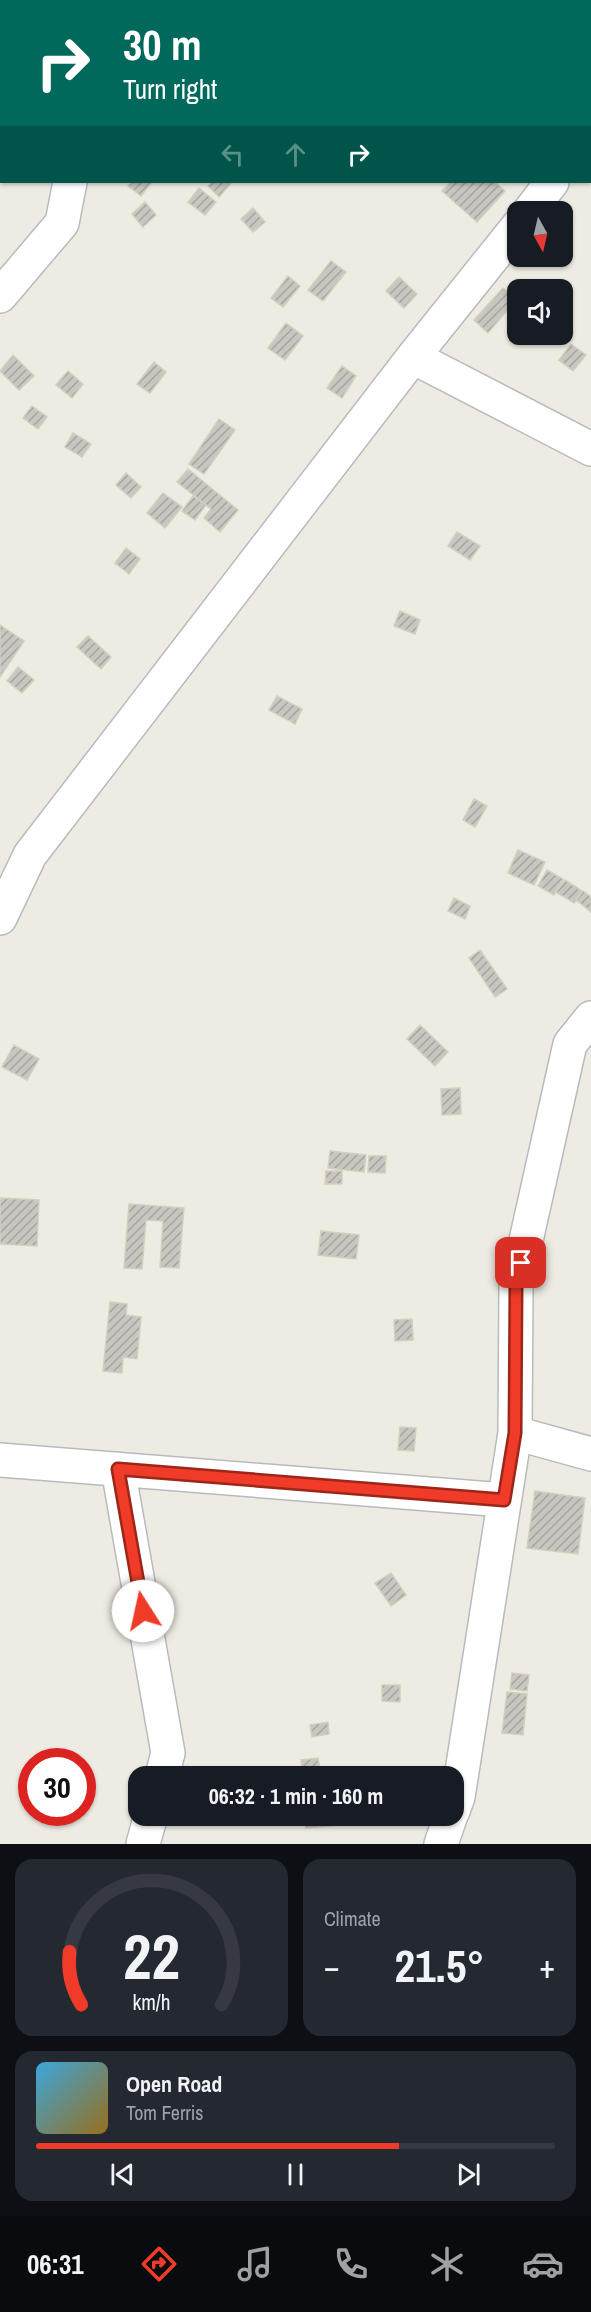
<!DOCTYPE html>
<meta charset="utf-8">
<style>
:root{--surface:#171b24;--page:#242831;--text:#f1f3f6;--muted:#9ea1a6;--line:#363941;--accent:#ef3b27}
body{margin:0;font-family:"Archivo Narrow",sans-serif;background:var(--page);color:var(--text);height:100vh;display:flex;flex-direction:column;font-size:22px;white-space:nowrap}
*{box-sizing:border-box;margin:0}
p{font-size:20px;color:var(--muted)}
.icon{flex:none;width:33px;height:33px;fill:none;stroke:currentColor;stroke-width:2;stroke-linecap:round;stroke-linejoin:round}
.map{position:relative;height:1844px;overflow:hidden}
.details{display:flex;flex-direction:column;gap:15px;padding:15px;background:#0d0f14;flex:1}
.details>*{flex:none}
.top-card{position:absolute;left:0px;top:0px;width:591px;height:183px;box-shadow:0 2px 4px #0004;background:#00695c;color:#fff;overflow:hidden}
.needle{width:39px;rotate:172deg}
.tools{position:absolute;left:507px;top:201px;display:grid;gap:12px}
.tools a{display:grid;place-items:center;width:66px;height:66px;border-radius:12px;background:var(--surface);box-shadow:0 2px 4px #0004;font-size:30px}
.speed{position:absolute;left:18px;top:1748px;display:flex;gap:12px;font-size:30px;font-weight:700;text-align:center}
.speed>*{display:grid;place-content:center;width:78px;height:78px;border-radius:50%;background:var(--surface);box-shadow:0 2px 4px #0004;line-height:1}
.speed .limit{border:9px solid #d22;background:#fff;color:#111}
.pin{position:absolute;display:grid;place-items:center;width:51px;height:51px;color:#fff;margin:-26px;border-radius:12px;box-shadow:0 3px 9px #0006}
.me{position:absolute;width:66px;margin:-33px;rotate:350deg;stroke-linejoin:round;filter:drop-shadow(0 0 4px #0008)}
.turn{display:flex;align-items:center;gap:21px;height:126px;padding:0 24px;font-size:27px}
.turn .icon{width:78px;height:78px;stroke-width:2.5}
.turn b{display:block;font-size:42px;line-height:51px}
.lanes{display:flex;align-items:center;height:57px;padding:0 24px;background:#0003;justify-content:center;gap:30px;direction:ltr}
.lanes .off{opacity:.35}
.big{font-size:45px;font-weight:700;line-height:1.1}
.details .widget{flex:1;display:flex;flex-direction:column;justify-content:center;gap:9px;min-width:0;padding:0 21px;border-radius:18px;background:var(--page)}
.details .dial{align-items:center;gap:0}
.dial svg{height:156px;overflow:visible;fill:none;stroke:var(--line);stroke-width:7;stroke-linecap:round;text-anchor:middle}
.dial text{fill:var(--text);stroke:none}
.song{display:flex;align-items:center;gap:18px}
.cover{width:72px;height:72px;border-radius:9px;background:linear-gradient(135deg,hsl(200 70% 55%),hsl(40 70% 35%))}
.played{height:6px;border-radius:3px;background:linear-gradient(90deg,var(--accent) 70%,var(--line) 70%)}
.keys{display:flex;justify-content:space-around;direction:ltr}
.heat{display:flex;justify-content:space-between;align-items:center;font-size:33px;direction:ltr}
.details .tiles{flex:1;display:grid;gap:15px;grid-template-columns:1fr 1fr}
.widget:last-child{grid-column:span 2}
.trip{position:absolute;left:128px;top:1766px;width:336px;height:60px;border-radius:18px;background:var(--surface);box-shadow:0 2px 4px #0004;font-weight:700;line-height:60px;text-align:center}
.menu{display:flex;height:96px;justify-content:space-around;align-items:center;background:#090b0e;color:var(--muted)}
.menu .icon{width:42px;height:42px}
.menu .current{color:var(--accent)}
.menu b{font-size:27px;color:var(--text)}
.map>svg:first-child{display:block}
.building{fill:url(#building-hatch);stroke:#d3cec1;stroke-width:1.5}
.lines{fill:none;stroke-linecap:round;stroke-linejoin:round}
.minor-casing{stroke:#b8babf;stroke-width:36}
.minor{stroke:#fff;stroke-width:33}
.route-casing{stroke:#9b2619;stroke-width:15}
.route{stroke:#ef3b27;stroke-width:10}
</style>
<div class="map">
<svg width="591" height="1844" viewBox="0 0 591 1844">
<defs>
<pattern id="building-hatch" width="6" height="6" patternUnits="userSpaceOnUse" patternTransform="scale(1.5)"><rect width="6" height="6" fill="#c9c6c0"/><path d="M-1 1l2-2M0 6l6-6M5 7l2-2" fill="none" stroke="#a6a4a0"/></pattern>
</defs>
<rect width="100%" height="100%" fill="#eeece2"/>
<path class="building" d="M 132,182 L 150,182 L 151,183 L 141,196 L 128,186 Z
M 212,182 L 232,182 L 219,197 L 208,186 Z
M 451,182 L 495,182 L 505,191 L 477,222 L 442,191 Z
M 199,188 L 216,202 L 205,215 L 188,202 Z
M 145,202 L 156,215 L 143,227 L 132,214 Z
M 253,208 L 265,222 L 253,232 L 241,219 Z
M 331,261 L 346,272 L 323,301 L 308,290 Z
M 288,276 L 300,286 L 283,307 L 271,298 Z
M 399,277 L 417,294 L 404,308 L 386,291 Z
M 503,288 L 517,299 L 488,333 L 474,320 Z
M 286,323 L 303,336 L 285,360 L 268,348 Z
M 571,344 L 586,355 L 573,371 L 559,360 Z
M 13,355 L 34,376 L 19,390 L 0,371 Z
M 154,362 L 166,372 L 150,393 L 137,384 Z
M 342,366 L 356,376 L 342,398 L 327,388 Z
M 68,371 L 83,384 L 72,398 L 56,385 Z
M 32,406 L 47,417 L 38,429 L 23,418 Z
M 219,419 L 235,430 L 204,474 L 189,464 Z
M 73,433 L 91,444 L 82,457 L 65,447 Z
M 188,469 L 238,510 L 220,532 L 204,518 L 211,509 L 177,482 Z
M 126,473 L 141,487 L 131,498 L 116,485 Z
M 163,493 L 182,507 L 165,528 L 147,513 Z
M 193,496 L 206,505 L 195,520 L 182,511 Z
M 457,532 L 480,546 L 470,560 L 448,546 Z
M 126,548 L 140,559 L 129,574 L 115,563 Z
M 400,611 L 420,620 L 415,634 L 394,626 Z
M 0,625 L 24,641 L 0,677 Z
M 88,636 L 111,657 L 101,669 L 77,647 Z
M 18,667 L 34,680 L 22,693 L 7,681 Z
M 277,696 L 302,709 L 295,724 L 269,710 Z
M 474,799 L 487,806 L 475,827 L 463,820 Z
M 518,850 L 545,862 L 534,885 L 508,873 Z
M 547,870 L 563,879 L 554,895 L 538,886 Z
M 565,880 L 582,891 L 574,903 L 556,892 Z
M 583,891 L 591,897 L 591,912 L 576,900 Z
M 454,898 L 470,906 L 465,919 L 448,911 Z
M 480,950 L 507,989 L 495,997 L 469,958 Z
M 420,1025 L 448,1052 L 435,1066 L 407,1039 Z
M 14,1045 L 39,1059 L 27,1080 L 2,1067 Z
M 460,1088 L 461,1114 L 442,1115 L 441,1089 Z
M 330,1151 L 366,1155 L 364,1172 L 328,1168 Z
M 369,1156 L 386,1156 L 385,1173 L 368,1172 Z
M 326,1171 L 342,1171 L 342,1184 L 325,1184 Z
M 0,1198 L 39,1200 L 37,1246 L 0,1244 Z
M 129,1204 L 184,1208 L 179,1268 L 160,1267 L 163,1221 L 146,1220 L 142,1269 L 124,1268 Z
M 321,1231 L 359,1235 L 356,1259 L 318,1255 Z
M 110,1302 L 127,1304 L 126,1315 L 141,1317 L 137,1359 L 123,1357 L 122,1373 L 103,1371 Z
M 412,1319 L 413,1340 L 395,1341 L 394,1320 Z
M 400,1427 L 416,1428 L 414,1451 L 398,1450 Z
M 535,1491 L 585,1498 L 578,1554 L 527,1548 Z
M 391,1573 L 406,1595 L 391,1606 L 375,1583 Z
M 512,1673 L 529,1675 L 527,1691 L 510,1689 Z
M 382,1685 L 400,1685 L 400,1702 L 382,1701 Z
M 507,1692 L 527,1694 L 523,1735 L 502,1733 Z
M 328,1722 L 329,1734 L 312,1737 L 310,1725 Z
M 318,1758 L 321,1776 L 303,1776 L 301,1760 Z
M 304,1815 L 337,1815 L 338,1825 L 306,1828 Z"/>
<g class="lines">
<g class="minor-casing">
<path id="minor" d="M 18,0 L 19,2
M 0,39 L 2,38
M 590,135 L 591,133
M 529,212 L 552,182
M 0,296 L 62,223 L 70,182
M 413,357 L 591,449
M 0,918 L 30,855 L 413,357 L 518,226
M 515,1433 L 591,1454
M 0,1460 L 504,1500
M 118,1469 L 168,1753 L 162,1776
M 453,1811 L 458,1797 L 515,1433 L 516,1285 L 570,1044 L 591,1018
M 143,1844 L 151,1815
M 441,1844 L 451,1815"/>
</g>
<use href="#minor" class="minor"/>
</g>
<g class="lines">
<g class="route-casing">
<path id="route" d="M 143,1611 L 118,1469 L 504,1500 L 515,1433 L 516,1285 L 521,1263"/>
</g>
<use href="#route" class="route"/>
</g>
</svg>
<div class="tools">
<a><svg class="needle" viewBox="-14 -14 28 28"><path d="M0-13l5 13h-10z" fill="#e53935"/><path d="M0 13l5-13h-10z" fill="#9ea1a6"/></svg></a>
<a><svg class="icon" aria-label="sound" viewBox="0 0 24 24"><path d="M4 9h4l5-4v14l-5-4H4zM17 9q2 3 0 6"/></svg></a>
</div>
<div class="speed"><div class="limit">30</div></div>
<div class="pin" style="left:521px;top:1263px;background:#d93025"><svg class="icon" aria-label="arrive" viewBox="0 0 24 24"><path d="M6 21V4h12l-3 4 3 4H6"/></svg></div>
<svg class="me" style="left:143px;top:1611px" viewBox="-20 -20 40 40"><circle r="19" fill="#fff"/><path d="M0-13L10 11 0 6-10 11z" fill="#ef3b27"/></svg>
<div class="trip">06:32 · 1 min · 160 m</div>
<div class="top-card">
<div class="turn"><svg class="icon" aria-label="right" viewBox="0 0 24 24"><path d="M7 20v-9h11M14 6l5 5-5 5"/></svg><div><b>30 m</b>Turn right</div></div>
<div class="lanes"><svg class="icon off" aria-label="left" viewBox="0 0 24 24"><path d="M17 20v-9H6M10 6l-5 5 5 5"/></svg><svg class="icon off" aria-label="ahead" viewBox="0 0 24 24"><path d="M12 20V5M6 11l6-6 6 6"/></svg><svg class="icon" aria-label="right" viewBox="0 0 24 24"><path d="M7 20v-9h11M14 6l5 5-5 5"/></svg></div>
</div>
</div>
<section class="details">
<div class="tiles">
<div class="widget dial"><svg viewBox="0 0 100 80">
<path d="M14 69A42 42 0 1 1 86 69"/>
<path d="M14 69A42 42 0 0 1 8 42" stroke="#ef3b27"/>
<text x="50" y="56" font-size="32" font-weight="700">22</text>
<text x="50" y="72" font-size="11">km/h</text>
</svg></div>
<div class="widget"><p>Climate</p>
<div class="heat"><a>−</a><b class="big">21.5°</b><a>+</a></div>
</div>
<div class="widget">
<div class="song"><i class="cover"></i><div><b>Open Road</b><p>Tom Ferris</p></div></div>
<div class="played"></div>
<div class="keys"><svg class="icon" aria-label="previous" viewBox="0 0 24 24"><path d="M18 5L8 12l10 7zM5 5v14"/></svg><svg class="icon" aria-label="pause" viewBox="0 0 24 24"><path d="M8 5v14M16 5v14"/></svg><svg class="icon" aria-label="next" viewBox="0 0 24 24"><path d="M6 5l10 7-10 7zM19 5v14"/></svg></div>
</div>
</div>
</section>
<nav class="menu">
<b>06:31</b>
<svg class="icon current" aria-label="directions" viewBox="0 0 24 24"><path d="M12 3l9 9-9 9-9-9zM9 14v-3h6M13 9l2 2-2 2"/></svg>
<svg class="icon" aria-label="music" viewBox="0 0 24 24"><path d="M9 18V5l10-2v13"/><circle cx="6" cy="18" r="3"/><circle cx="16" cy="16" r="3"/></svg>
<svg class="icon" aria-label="phone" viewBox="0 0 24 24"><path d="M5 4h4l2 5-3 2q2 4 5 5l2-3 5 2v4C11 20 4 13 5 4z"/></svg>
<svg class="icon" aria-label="climate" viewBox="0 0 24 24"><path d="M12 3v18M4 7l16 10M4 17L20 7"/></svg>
<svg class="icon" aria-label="car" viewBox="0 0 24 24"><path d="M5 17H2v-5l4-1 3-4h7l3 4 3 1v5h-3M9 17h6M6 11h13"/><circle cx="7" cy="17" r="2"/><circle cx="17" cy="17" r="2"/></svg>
</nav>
